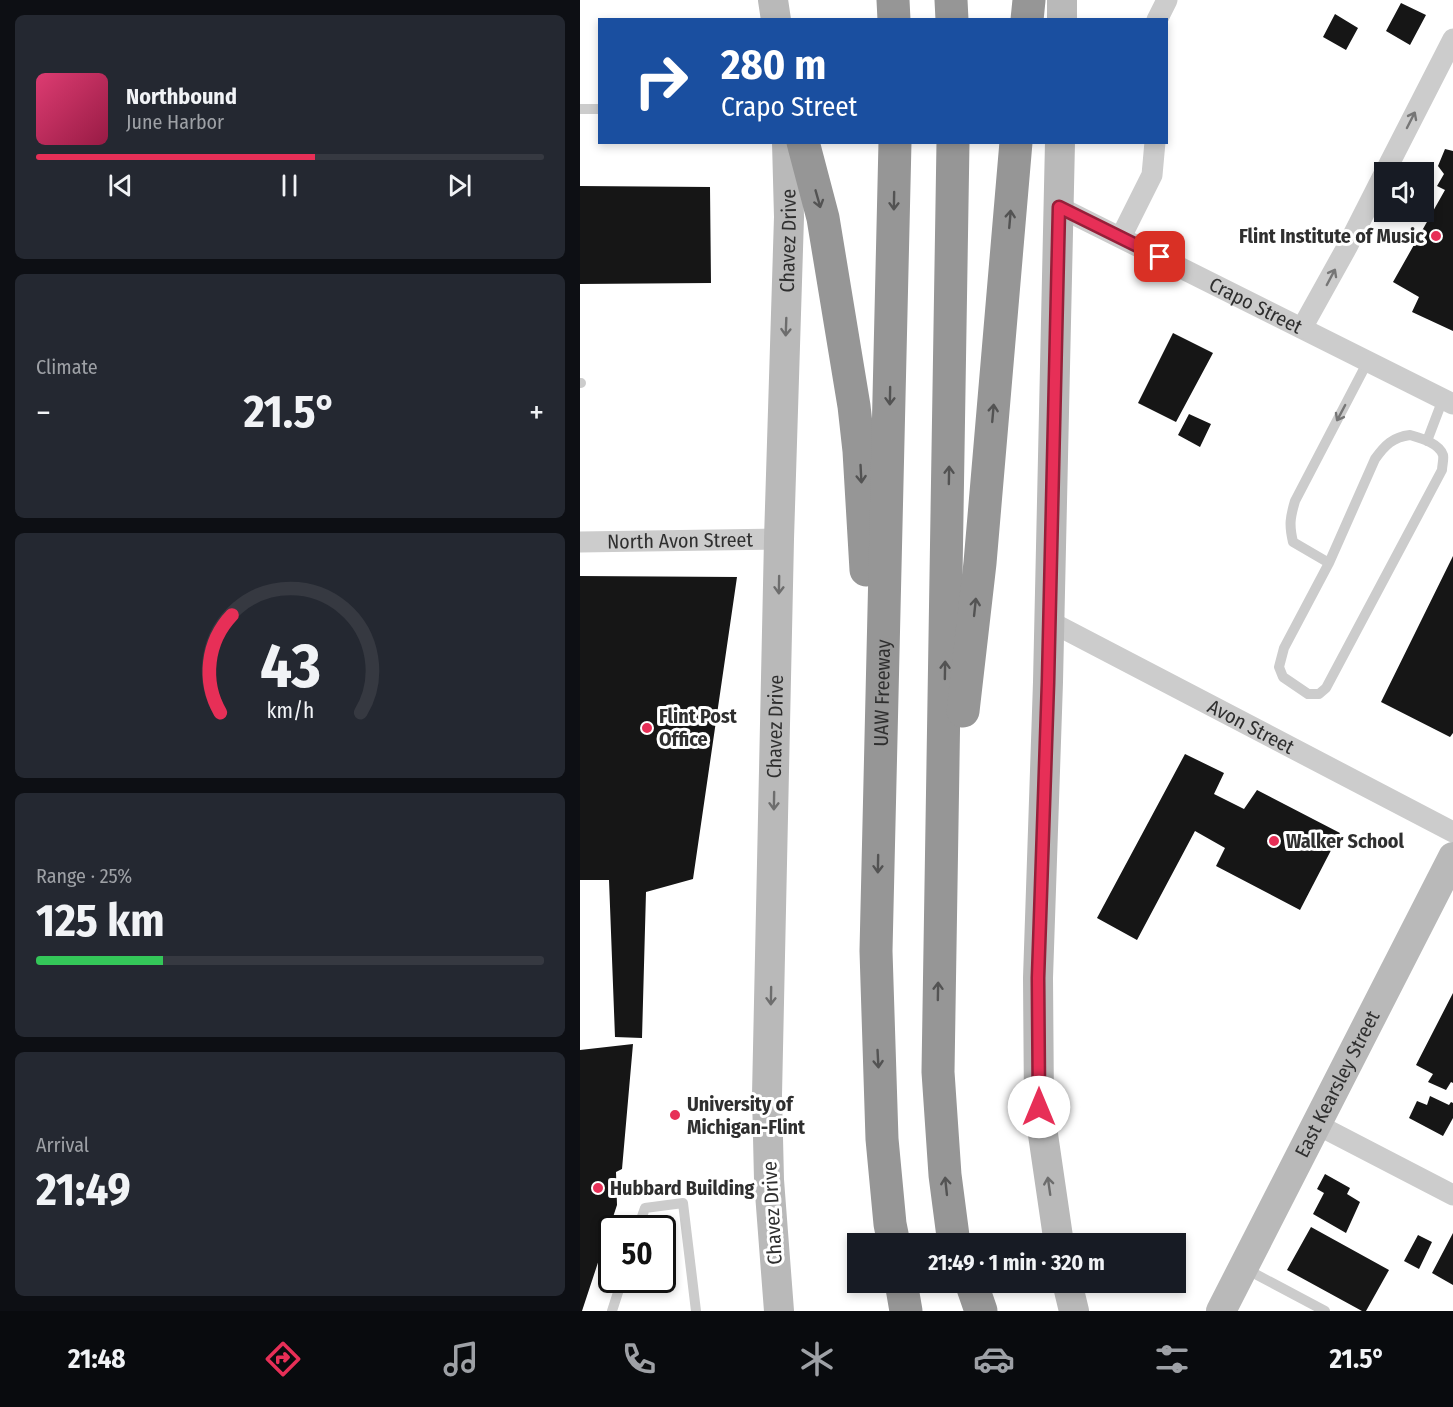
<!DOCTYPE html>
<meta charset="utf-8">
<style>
:root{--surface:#171b24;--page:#242831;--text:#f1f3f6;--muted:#9ea1a6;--line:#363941;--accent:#e72f57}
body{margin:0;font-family:"Fira Sans Condensed",sans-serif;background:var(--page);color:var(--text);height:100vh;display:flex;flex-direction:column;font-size:22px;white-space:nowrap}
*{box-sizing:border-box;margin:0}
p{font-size:20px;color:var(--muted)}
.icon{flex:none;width:33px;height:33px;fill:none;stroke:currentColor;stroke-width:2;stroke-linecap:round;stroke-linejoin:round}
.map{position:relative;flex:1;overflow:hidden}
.drawer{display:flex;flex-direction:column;gap:15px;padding:15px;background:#0d0f14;width:580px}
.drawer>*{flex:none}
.guide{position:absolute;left:18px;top:18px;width:570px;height:126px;border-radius:0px;box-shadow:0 3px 9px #0003;background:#1a4fa0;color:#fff;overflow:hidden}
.fabs{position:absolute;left:794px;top:162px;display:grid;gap:12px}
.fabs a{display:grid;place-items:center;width:60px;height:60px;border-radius:0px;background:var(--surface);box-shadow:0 3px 9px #0003;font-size:30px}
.speed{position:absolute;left:18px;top:1215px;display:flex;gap:12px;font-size:30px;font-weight:700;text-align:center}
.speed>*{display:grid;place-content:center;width:78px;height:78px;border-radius:50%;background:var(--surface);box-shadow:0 3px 9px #0003;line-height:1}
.speed .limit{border:3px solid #111;border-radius:9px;background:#fff;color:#111}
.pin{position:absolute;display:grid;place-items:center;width:51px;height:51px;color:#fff;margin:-26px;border-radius:12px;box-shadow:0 3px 9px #0006}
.me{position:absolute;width:66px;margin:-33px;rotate:0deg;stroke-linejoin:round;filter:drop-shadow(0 0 4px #0008)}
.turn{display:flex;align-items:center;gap:21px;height:126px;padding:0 24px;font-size:27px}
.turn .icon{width:78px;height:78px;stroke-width:2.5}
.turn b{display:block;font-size:42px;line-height:51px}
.big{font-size:45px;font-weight:700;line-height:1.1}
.drawer .tile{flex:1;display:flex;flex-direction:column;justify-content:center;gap:9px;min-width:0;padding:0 21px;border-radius:9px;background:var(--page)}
.drawer .dial{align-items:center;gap:0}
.dial svg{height:156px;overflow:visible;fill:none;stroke:var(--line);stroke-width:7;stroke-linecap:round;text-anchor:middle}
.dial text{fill:var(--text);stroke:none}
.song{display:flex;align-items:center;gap:18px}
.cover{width:72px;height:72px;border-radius:9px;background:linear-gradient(135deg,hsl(340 70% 55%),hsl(340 70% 35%))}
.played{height:6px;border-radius:3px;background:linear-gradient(90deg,var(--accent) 55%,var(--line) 55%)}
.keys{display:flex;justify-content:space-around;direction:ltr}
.heat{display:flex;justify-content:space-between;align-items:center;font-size:33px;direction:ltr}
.charge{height:9px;border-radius:4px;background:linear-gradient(90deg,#34c759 25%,var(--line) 0)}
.trip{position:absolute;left:267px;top:1233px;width:339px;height:60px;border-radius:0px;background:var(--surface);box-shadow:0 3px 9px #0003;font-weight:700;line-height:60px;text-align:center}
.menu{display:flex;height:96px;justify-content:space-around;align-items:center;background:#090b0e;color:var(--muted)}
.menu .icon{width:42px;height:42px}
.menu .active{color:var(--accent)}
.menu b{font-size:27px;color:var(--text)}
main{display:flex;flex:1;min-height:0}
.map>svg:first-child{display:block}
.building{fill:#161616}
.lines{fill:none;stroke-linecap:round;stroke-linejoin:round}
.lane{stroke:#ccc;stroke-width:10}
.street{stroke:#ccc;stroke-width:21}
.secondary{stroke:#b9b9b9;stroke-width:30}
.highway{stroke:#969696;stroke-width:33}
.oneway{stroke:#767676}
.oneway2{stroke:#535353}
.oneway3{stroke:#6d6d6d}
.route-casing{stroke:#961f39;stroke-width:15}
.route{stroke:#e72f57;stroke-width:10}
.poi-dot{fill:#e72f57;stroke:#fff;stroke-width:2}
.labels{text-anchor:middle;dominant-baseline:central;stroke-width:6;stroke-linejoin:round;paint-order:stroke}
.poi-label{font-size:20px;font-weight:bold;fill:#2f2f2f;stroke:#fff;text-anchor:start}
.street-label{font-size:20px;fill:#2f2f2f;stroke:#fff}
</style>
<main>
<section class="drawer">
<div class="tile">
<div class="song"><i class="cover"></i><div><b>Northbound</b><p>June Harbor</p></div></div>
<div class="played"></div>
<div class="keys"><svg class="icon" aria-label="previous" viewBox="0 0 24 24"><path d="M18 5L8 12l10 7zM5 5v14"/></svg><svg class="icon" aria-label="pause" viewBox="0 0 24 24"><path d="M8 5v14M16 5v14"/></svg><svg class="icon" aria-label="next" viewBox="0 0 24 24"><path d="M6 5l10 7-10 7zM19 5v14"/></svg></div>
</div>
<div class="tile"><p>Climate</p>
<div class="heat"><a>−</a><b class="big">21.5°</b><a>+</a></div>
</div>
<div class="tile dial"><svg viewBox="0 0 100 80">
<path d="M14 69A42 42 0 1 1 86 69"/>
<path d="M14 69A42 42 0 0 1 20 19" stroke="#e72f57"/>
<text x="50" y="56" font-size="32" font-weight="700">43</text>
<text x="50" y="72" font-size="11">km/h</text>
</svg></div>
<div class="tile"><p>Range · 25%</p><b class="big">125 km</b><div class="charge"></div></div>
<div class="tile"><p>Arrival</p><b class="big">21:49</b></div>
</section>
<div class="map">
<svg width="873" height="1311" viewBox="0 0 873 1311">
<rect width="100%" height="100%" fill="#fff"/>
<path class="building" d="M 821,3 L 846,15 L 830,45 L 806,31 Z
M 755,14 L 778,28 L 766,50 L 743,37 Z
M 865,149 L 873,151 L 873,331 L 832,312 L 839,297 L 813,282 L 865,190 L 857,186 L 864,174 L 858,166 Z
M 0,186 L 130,187 L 131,283 L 0,284 Z
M 593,333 L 633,353 L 596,422 L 558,403 Z
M 609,414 L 631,424 L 620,447 L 598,435 Z
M 873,556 L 873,733 L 870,737 L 801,702 Z
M 0,576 L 157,577 L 113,879 L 66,892 L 62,1038 L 35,1037 L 29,880 L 0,880 Z
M 605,754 L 644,773 L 634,794 L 664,809 L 677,790 L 760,833 L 720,910 L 636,866 L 645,848 L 615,831 L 557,940 L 517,918 Z
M 873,993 L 873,1083 L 871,1082 L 866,1090 L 848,1082 L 853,1074 L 836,1065 Z
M 53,1044 L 42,1169 L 36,1172 L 37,1205 L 2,1311 L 0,1311 L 0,1050 Z
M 850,1096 L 869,1105 L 871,1102 L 873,1103 L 873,1118 L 863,1136 L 829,1118 L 837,1101 L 847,1105 Z
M 745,1174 L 770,1188 L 767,1194 L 780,1202 L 766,1233 L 733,1214 L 744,1193 L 737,1189 Z
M 731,1227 L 809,1270 L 786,1311 L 782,1311 L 707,1270 Z
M 873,1233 L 873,1285 L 852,1273 Z
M 838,1235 L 852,1242 L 839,1269 L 824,1261 Z"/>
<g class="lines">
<path class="lane" d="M 0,109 L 20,109
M 0,383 L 1,383
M 830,435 C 840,438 859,443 863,455 C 864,459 862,466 862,470 L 746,688 L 739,694 L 728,694 L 703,677 L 699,667 L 704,648 L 749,563 L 795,459 C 805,445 813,437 830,435 Z
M 847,441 L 863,399
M 749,563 L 713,542 C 709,525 710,518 715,501 L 788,361
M 58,1228 L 65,1208 L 103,1203 L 116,1311
M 666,1269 L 745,1311
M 32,1311 L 42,1280"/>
<g class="street">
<path d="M 577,20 L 587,0"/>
<path d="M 805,172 L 873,39"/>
<path id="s1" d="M 479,207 L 873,404"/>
<path d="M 541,237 L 572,175 L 575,142"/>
<path d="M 722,328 L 767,247 L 804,174"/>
<path id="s2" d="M 0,542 L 199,539"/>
<path id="s3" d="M 469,621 L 873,832"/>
<path d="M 736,1124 L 873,1195"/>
</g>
<g class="secondary">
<path d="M 193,0 L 196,20"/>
<path d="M 482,0 L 482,20"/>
<path d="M 479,1244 L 459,1107 L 458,978 L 468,682 L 480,142"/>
<path d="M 487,1282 L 494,1311"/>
<path id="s4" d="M 199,1311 L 189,1180 L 187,1095 L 199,539 L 209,217 L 207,142"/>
<path id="s5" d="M 641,1311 L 873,857"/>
</g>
<g class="highway">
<path d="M 313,0 L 314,20"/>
<path d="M 371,0 L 372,20"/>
<path d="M 447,20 L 449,0"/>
<path d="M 223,142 L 243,218 L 274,406 L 279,451 L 286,570"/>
<path d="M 373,142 L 358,1072 L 365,1175 L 374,1244"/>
<path d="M 383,711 L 400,563 L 436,142"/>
<path id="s6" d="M 314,1244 L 310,1224 L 302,1139 L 296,951 L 315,142"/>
<path d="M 321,1282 L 326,1311"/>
<path d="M 391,1282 L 401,1311"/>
</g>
</g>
<defs><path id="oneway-shaft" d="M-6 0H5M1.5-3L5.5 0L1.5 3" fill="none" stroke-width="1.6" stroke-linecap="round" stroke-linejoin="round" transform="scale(1.5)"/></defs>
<g class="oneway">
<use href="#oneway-shaft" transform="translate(831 120) rotate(-63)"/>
<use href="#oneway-shaft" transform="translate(751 277) rotate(-62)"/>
<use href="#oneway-shaft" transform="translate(761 413) rotate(118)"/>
</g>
<g class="oneway2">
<use href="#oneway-shaft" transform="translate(238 199) rotate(74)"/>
<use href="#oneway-shaft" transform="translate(314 201) rotate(91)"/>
<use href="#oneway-shaft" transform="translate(430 219) rotate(-85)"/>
<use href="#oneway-shaft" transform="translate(310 396) rotate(91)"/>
<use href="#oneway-shaft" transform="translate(413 413) rotate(-85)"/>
<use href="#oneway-shaft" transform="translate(281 474) rotate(87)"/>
<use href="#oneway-shaft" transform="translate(369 475) rotate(-89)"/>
<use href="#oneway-shaft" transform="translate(395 607) rotate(-84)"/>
<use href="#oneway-shaft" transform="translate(365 670) rotate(-89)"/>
<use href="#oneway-shaft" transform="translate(298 864) rotate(91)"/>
<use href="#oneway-shaft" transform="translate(358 991) rotate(-89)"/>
<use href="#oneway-shaft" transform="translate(298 1059) rotate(87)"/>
<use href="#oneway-shaft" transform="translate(366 1186) rotate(-96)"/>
</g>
<g class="oneway3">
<use href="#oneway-shaft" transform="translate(206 327) rotate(92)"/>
<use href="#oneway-shaft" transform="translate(199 585) rotate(91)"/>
<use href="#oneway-shaft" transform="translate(194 801) rotate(91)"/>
<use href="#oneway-shaft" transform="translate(191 996) rotate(91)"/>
<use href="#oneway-shaft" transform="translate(469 1186) rotate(-98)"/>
</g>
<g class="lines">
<g class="route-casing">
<path id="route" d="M 459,1107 L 458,978 L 468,682 L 479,207 L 580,257"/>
</g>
<use href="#route" class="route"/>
</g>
<g class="poi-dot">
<circle cx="856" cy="236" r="6"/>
<circle cx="67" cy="728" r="6"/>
<circle cx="694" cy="841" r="6"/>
<circle cx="95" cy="1115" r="6"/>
<circle cx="18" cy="1188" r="6"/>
</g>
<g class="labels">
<g class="poi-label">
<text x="844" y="236" text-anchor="end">Flint Institute of Music</text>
<text x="79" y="716">Flint Post<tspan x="79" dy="23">Office</tspan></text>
<text x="706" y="841">Walker School</text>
<text x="107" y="1104">University of<tspan x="107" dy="23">Michigan-Flint</tspan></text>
<text x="30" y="1188">Hubbard Building</text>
</g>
<g class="street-label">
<text stroke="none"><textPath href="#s4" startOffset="1071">Chavez Drive</textPath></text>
<text stroke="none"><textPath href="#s1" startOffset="220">Crapo Street</textPath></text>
<text stroke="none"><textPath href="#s2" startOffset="100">North Avon Street</textPath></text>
<text stroke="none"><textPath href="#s6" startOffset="552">UAW Freeway</textPath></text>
<text stroke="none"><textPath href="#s4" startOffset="585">Chavez Drive</textPath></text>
<text stroke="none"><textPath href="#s3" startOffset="228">Avon Street</textPath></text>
<text stroke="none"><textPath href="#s5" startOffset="255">East Kearsley Street</textPath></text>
<text transform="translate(192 1213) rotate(-93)">Chavez Drive</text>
</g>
</g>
</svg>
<div class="fabs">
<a><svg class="icon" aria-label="sound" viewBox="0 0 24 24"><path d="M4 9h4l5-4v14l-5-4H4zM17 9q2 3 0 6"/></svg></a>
</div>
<div class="speed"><div class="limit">50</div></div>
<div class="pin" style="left:580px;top:257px;background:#d93025"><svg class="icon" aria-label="arrive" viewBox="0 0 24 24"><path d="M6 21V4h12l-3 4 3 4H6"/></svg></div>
<svg class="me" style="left:459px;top:1107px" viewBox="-20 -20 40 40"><circle r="19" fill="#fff"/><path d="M0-13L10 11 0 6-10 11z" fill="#e72f57"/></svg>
<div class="trip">21:49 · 1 min · 320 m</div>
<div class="guide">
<div class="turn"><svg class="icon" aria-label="right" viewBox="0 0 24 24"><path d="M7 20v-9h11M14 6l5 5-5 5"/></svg><div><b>280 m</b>Crapo Street</div></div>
</div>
</div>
</main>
<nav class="menu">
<b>21:48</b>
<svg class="icon active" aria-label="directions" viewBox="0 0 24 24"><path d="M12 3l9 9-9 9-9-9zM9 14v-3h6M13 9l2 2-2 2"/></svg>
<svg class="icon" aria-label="music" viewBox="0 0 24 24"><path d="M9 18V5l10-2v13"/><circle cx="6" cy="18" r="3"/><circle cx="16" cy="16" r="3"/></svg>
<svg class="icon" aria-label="phone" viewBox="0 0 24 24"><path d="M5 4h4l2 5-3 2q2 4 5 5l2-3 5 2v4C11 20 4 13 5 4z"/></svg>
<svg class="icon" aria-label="climate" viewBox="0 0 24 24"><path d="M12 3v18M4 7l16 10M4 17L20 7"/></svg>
<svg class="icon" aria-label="car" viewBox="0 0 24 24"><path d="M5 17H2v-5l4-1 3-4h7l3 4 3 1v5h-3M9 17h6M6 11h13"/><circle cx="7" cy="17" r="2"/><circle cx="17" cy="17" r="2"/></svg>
<svg class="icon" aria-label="filters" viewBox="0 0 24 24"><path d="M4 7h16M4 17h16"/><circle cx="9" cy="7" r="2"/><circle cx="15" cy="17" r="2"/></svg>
<b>21.5°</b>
</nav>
